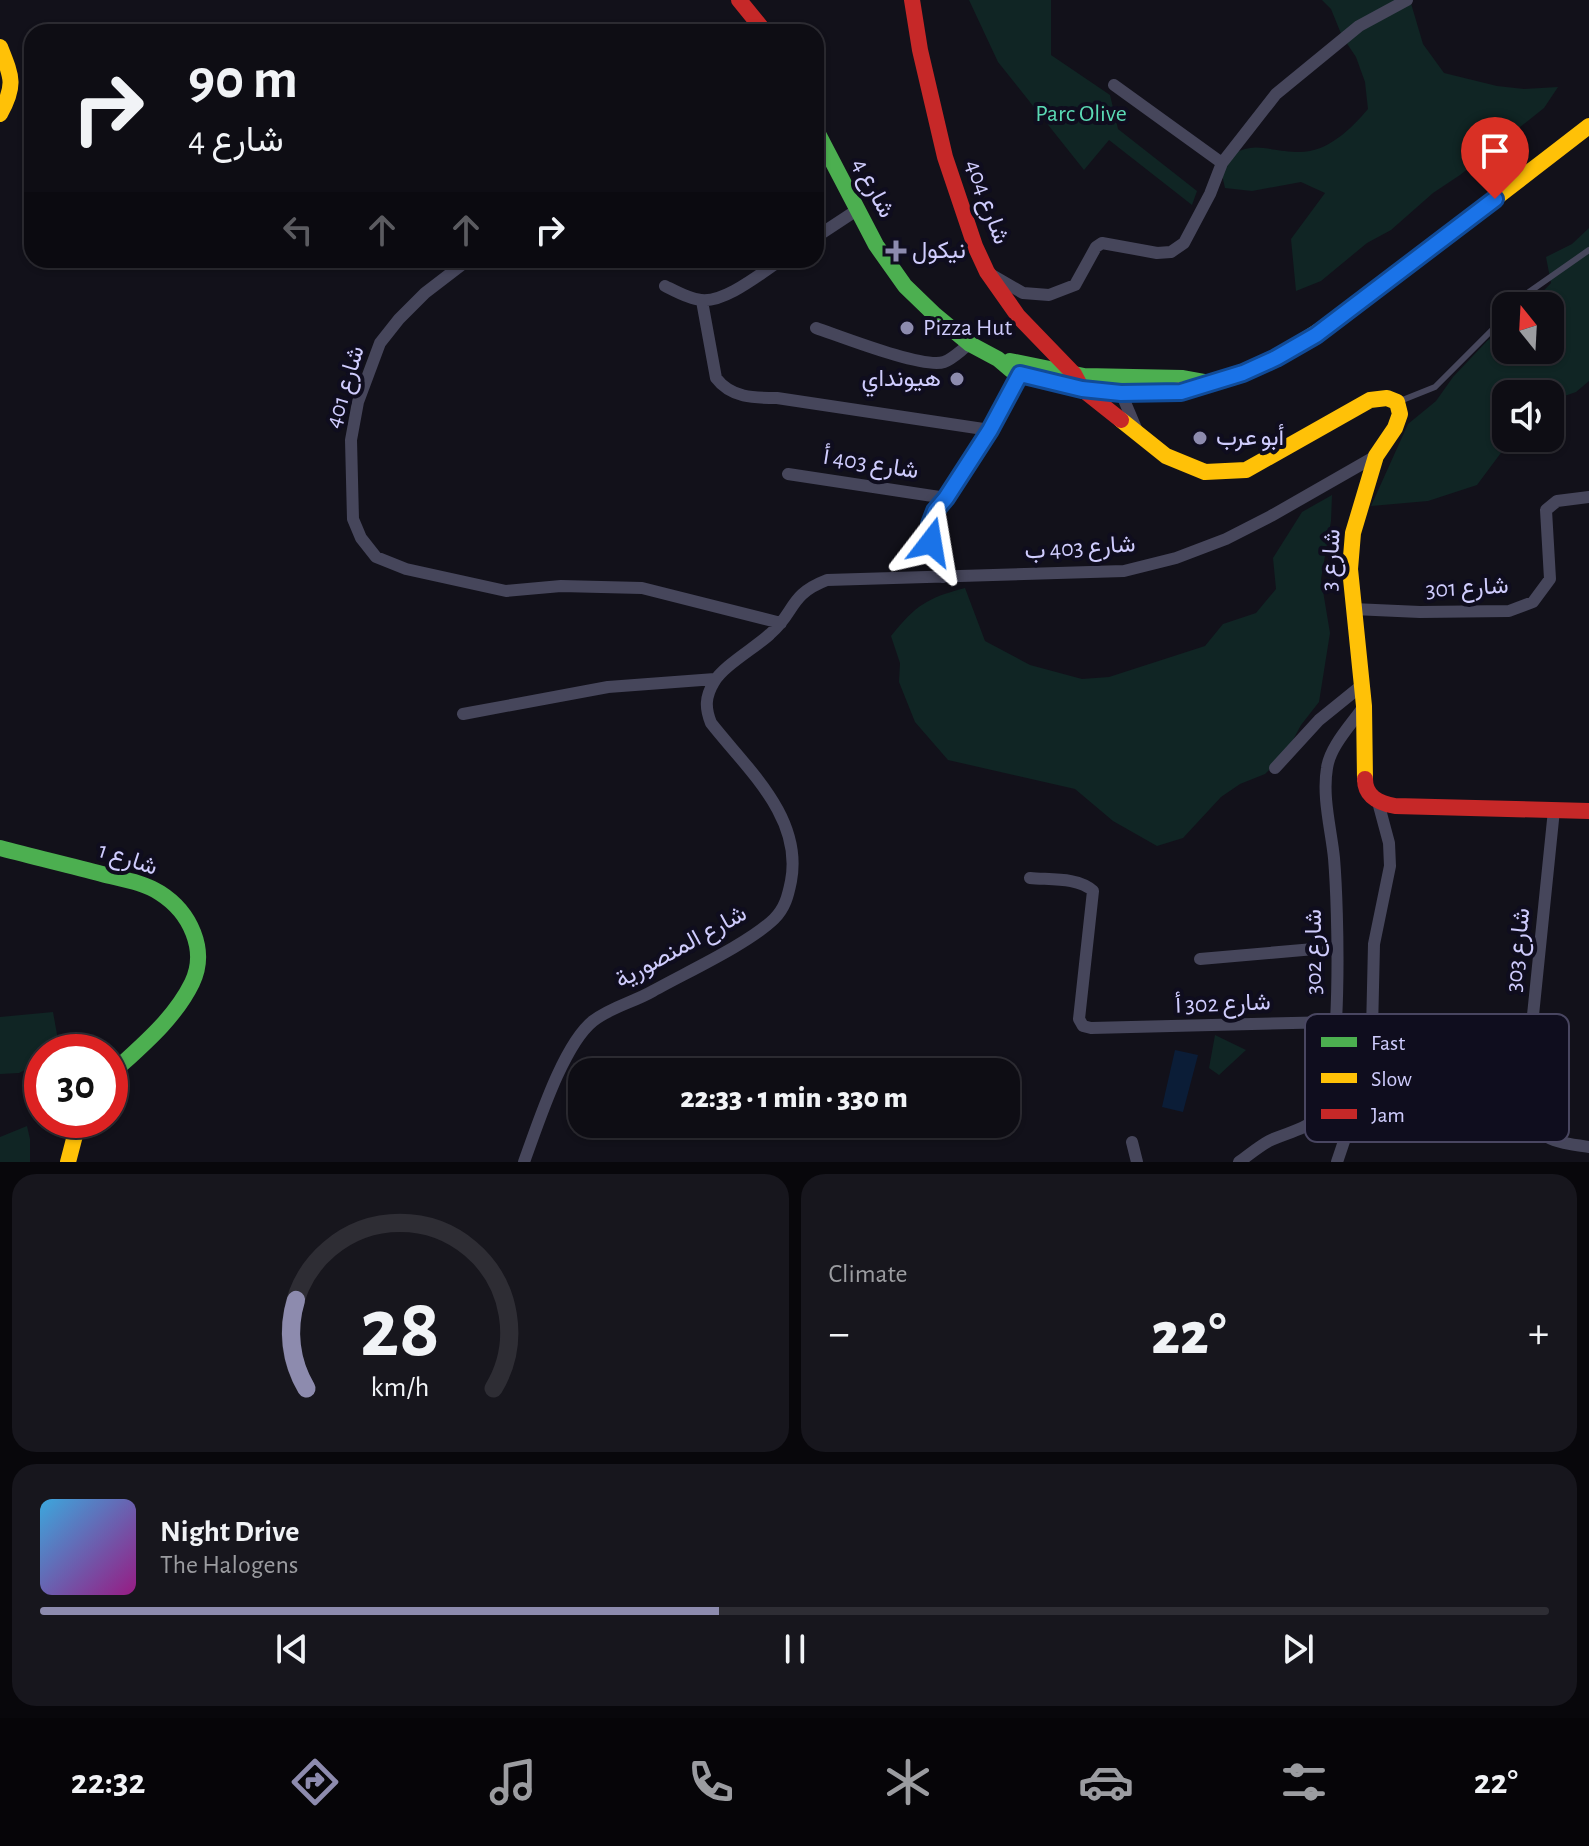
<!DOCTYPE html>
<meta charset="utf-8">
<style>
:root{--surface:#0e0d14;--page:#17161d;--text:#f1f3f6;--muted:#9b9ca0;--line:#2e2d34;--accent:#8d8bae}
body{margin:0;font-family:"Alegreya Sans",Vazirmatn,sans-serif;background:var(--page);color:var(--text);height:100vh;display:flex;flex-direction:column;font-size:30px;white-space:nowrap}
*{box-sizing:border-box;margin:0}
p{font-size:26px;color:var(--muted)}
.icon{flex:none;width:44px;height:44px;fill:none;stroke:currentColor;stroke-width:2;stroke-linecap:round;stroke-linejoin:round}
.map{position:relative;height:1162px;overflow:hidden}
.panel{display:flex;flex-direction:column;gap:12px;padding:12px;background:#08070b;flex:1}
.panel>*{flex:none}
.hud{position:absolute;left:24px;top:24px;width:800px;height:244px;border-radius:24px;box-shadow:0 2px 6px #0004,0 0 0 2px var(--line);background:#0e0d14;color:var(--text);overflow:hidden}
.needle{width:52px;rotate:342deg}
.controls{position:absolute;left:1492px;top:292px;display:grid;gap:16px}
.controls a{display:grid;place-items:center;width:72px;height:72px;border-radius:16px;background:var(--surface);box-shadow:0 2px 6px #0004,0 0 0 2px var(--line);font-size:40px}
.speed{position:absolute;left:24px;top:1034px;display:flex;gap:16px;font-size:40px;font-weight:700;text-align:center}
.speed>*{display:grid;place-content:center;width:104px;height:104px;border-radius:50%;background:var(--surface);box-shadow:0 2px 6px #0004,0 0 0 2px var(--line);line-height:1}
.speed .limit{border:12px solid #d22;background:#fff;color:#111}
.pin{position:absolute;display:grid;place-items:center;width:68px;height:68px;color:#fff;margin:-82px -34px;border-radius:50% 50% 50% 0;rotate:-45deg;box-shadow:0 0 8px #0007}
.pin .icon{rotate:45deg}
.me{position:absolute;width:88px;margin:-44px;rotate:14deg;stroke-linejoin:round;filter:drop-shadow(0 0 6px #0008)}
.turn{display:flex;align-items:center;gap:28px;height:168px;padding:0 32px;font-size:36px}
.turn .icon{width:104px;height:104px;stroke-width:2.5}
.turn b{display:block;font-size:56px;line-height:68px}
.lanes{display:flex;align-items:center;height:76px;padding:0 32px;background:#0003;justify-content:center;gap:40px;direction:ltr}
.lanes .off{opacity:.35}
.big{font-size:60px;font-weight:800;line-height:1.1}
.panel .widget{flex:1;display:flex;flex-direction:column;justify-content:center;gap:12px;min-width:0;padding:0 28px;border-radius:24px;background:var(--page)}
.panel .dial{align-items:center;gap:0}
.dial svg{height:208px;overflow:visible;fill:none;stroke:var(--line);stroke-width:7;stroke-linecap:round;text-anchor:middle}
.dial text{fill:var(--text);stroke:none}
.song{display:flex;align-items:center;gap:24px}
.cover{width:96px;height:96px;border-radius:12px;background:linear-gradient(135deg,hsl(200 70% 55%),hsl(310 70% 35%))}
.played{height:8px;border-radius:4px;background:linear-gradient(90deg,var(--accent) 45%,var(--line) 45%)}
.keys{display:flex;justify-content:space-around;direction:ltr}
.heat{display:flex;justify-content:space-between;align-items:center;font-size:44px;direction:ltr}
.panel .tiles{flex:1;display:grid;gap:12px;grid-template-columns:1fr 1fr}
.widget:last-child{grid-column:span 2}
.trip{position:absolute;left:568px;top:1058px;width:452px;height:80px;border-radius:24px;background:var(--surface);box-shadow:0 2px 6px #0004,0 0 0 2px var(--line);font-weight:800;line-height:80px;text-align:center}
.tab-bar{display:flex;height:128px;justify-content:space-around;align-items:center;background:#060508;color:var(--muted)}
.tab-bar .icon{width:56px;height:56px}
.tab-bar .selected{color:var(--accent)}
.tab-bar b{font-size:36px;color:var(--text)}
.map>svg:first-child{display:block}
.green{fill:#102524}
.water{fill:#0b1d37}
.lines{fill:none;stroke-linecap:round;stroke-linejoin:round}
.lane{stroke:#46465b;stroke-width:6}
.street{stroke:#46465b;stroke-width:12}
.fast{stroke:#4caf50;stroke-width:16}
.slow{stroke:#ffc107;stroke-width:16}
.jam{stroke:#c62828;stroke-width:16}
.route-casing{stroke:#114b97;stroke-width:20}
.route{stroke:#1a73e8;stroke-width:14}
.poi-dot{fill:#8d8bae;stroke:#0f0d1e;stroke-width:3}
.labels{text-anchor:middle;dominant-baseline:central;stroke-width:8;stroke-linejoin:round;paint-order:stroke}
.park-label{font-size:24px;fill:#5bdab5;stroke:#0f0d1e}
.street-label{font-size:24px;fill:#cfccfd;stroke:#0f0d1e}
.poi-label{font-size:24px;fill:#cfccfd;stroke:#0f0d1e;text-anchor:start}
.key{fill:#0f0d1e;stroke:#494661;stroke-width:2}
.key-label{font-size:22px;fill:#cfccfd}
</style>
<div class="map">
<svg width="1589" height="1162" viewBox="0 0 1589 1162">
<rect width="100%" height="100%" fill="#12111a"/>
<path class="green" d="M 969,0 L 1051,0 L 1051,55 L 1110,95 L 1118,129 L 1197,191 L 1192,205 L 1109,140 L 1084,170 L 998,62 Z
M 1322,0 L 1410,0 L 1423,44 L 1444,73 L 1497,86 L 1524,89 L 1558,87 L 1544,108 L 1460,175 L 1433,193 L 1391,230 L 1367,243 L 1321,281 L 1296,291 L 1291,239 L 1325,193 L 1301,182 L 1252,191 L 1225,188 L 1219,162 C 1256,139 1257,150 1296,152 C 1326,154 1350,130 1368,109 L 1365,82 L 1356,57 L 1342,36 L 1331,9 Z
M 1589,228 L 1589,381 L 1576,392 L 1550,401 L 1550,394 L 1506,394 L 1506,438 L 1512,438 L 1477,485 L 1428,501 L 1371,506 L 1408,424 L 1436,401 L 1453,377 L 1487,341 L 1506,326 L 1506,350 L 1550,350 L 1550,306 L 1529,306 L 1551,283 L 1546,257 L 1572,244 Z
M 1332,495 L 1331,521 L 1321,579 L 1330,633 L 1319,702 L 1301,725 L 1286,753 L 1265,774 L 1240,784 L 1221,797 L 1183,838 L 1157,846 L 1113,821 L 1075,789 L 948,760 L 915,722 L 899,682 L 900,663 L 891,636 C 916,605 927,598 965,588 L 985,641 L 1030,665 L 1082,679 L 1109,677 L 1205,646 L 1223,624 L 1256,613 L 1276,589 L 1273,558 L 1302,512 Z
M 53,1012 L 60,1051 L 42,1052 L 42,1061 L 19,1073 L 0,1074 L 0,1017 Z
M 1215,1035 L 1246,1050 L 1219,1075 L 1209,1068 Z
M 27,1126 L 30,1139 L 30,1162 L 0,1162 L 0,1137 Z"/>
<path class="water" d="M 1175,1050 L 1198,1055 L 1183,1112 L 1162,1107 Z"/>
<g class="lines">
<path class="lane" d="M 1516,306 L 1529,292 L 1589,250
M 1400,401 L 1435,387 L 1506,316"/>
<path class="street" d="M 1114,85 L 1222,163
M 816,237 L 857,210
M 468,260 L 425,293 L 399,319 L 380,343 L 358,402 L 351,440 L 353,519 L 361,538 L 376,557 L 406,569 L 506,591 L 561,586 L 642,588 L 781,623
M 990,274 L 1023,293 L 1049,295 L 1075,285 L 1096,247 L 1102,243 L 1157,253 L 1171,252 L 1184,243 L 1210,194 L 1222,163 L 1276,94 L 1359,26 L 1407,0
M 665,286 C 675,291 689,299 701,300 C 725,303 761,273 781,260
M 702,301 L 716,378 C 731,398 754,398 777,398 L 990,430
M 816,328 C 840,336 923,369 944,362 C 953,359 962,349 970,344
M 1119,388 L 1138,433
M 788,474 L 946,498
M 943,577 L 931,542 L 930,524 L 935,511 L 946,498 L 990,430 L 1023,369
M 1353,609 L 1420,612 L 1509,611 L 1533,602 L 1550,579 L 1546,510 L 1557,501 L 1589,497
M 463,714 L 608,687 L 715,679
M 1275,768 L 1319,720 L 1361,686
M 1554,810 L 1524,1103 C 1534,1140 1554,1142 1589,1147
M 1030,878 C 1049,880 1078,877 1093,891 L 1079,1019 L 1083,1026 L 1091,1028 L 1336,1022
M 1200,959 L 1337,947
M 1132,1142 L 1137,1162
M 524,1162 C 538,1124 563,1045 593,1021 C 611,1007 634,1002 653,991 C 687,972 748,944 774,919 C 785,908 788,896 791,881 C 803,817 747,769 711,723 C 705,708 705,697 714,682 C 723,666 755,648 770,634 C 796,612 788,595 827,580 L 1124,571 L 1176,558 L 1226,539 L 1271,516 L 1376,456
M 1239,1162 C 1249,1155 1258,1147 1269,1141 C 1284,1133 1305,1131 1317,1117 C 1344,1082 1338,906 1334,858 C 1331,829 1322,797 1327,768 C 1330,746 1352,724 1364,706
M 1337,1162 L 1361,1091 L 1372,1031 L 1374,944 L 1390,866 L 1389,843 L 1378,802"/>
<path class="fast" d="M 816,130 L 876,245 L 905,286 L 935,315 L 970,344 L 998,359 L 1011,370 L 1053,383 L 1107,391
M 1010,361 L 1084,376 L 1183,378 L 1205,382
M 0,848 C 34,857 68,865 102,874 C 121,879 143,882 160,893 C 190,912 208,950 192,983 C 174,1020 139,1048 110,1075"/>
<path class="slow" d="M 0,47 C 12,77 16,85 0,114
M 1107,391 C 1234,410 1336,321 1430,248 C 1483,208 1536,167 1589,126
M 1121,420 L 1166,456 L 1205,472 L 1246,470 L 1370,400 L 1387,398 L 1397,402 L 1400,414 L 1395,428 L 1376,456 L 1353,533 L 1350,569 L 1364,706 L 1365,779
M 68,1162 L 79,1120"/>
<path class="jam" d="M 739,0 L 765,32
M 912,0 L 920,50 L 945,157 L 975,246 L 987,272 L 1018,316 L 1074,374 L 1082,389 L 1121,420
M 1365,779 C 1365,797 1379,803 1395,806 L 1589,811"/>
</g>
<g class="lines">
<g class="route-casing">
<path id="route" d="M 931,542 L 930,524 L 935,511 L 946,498 L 990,430 L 1020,374 L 1082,389 L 1121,393 L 1181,392 L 1243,373 L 1276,358 L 1316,335 L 1495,199"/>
</g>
<use href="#route" class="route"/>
</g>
<g class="poi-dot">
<path d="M892 239h8v8h8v8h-8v8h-8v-8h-8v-8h8z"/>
<circle cx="907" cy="328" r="8"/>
<circle cx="957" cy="379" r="8"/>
<circle cx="1200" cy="438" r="8"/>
</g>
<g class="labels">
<g class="park-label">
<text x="1081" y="114">Parc Olive</text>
</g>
<g class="street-label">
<text transform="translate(873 188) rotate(62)">شارع 4</text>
<text transform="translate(987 202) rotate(70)">شارع 404</text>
<text transform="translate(345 387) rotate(-73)">شارع 401</text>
<text transform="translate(871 464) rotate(9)">شارع 403 أ</text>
<text transform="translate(1080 548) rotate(-4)">شارع 403 ب</text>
<text transform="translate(1331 560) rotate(-87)">شارع 3</text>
<text transform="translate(1467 588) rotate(-3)">شارع 301</text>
<text transform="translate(128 859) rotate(18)">شارع 1</text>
<text transform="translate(681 947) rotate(-29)">شارع المنصورية</text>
<text transform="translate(1518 950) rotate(-84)">شارع 303</text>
<text transform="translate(1314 952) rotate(-90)">شارع 302</text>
<text transform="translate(1223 1004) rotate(-2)">شارع 302 أ</text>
</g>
<g class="poi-label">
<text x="912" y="251">نيكول</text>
<text x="923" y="328">Pizza Hut</text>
<text x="941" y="379" text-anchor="end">هيونداي</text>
<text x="1216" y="438">أبو عرب</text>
</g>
</g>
<rect x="1305" y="1014" width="264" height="128" rx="12" class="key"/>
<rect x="1321" y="1037" width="36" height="10" fill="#4caf50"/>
<rect x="1321" y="1073" width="36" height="10" fill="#ffc107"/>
<rect x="1321" y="1109" width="36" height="10" fill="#c62828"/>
<g class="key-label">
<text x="1371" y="1050">Fast</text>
<text x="1371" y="1086">Slow</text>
<text x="1371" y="1122">Jam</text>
</g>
</svg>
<div class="controls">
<a><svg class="needle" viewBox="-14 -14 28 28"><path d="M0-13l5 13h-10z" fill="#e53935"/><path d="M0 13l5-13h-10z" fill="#9b9ca0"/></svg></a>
<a><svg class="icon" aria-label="sound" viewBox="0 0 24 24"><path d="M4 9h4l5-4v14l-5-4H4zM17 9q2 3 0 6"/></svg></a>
</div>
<div class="speed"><div class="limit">30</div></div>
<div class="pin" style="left:1495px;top:199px;background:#d93025"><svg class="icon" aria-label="arrive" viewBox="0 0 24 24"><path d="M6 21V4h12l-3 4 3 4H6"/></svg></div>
<svg class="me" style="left:931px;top:542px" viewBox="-20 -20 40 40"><path d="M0-17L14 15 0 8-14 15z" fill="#1a73e8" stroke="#fff" stroke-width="4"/></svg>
<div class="trip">22:33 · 1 min · 330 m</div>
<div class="hud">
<div class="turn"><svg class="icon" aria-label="right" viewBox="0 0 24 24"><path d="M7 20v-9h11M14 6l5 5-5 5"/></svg><div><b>90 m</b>شارع 4</div></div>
<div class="lanes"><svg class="icon off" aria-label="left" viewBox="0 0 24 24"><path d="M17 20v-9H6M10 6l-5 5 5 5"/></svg><svg class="icon off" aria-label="ahead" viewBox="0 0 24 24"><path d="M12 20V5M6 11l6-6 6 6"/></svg><svg class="icon off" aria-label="ahead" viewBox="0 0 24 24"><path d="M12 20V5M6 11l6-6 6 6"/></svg><svg class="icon" aria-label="right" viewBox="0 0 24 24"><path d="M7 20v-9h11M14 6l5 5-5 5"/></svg></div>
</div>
</div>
<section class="panel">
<div class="tiles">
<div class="widget dial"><svg viewBox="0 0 100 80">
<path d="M14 69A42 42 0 1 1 86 69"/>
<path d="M14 69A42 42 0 0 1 10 35" stroke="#8d8bae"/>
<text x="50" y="56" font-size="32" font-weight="700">28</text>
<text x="50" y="72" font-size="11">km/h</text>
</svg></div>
<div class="widget"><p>Climate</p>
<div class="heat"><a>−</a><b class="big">22°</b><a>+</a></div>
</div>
<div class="widget">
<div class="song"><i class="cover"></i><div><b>Night Drive</b><p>The Halogens</p></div></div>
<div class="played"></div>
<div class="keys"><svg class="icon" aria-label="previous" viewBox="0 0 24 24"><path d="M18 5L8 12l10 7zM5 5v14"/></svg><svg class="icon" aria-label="pause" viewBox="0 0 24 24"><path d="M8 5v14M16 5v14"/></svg><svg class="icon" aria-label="next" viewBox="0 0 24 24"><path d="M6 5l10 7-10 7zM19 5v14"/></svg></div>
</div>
</div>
</section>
<nav class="tab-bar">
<b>22:32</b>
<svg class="icon selected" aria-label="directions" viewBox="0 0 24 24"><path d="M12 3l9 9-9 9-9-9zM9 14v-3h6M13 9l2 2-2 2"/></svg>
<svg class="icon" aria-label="music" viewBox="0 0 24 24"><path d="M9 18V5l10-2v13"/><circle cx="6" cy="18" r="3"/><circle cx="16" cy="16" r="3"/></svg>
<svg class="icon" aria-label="phone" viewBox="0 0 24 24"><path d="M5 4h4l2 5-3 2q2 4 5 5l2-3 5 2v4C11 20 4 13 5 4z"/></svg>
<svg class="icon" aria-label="climate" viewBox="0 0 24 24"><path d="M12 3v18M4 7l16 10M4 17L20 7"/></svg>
<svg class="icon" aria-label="car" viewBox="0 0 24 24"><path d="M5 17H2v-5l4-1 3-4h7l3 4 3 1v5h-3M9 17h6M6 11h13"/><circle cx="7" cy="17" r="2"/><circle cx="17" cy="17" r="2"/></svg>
<svg class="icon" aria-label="filters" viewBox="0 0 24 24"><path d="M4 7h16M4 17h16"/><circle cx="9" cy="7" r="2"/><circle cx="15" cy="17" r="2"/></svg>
<b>22°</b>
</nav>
